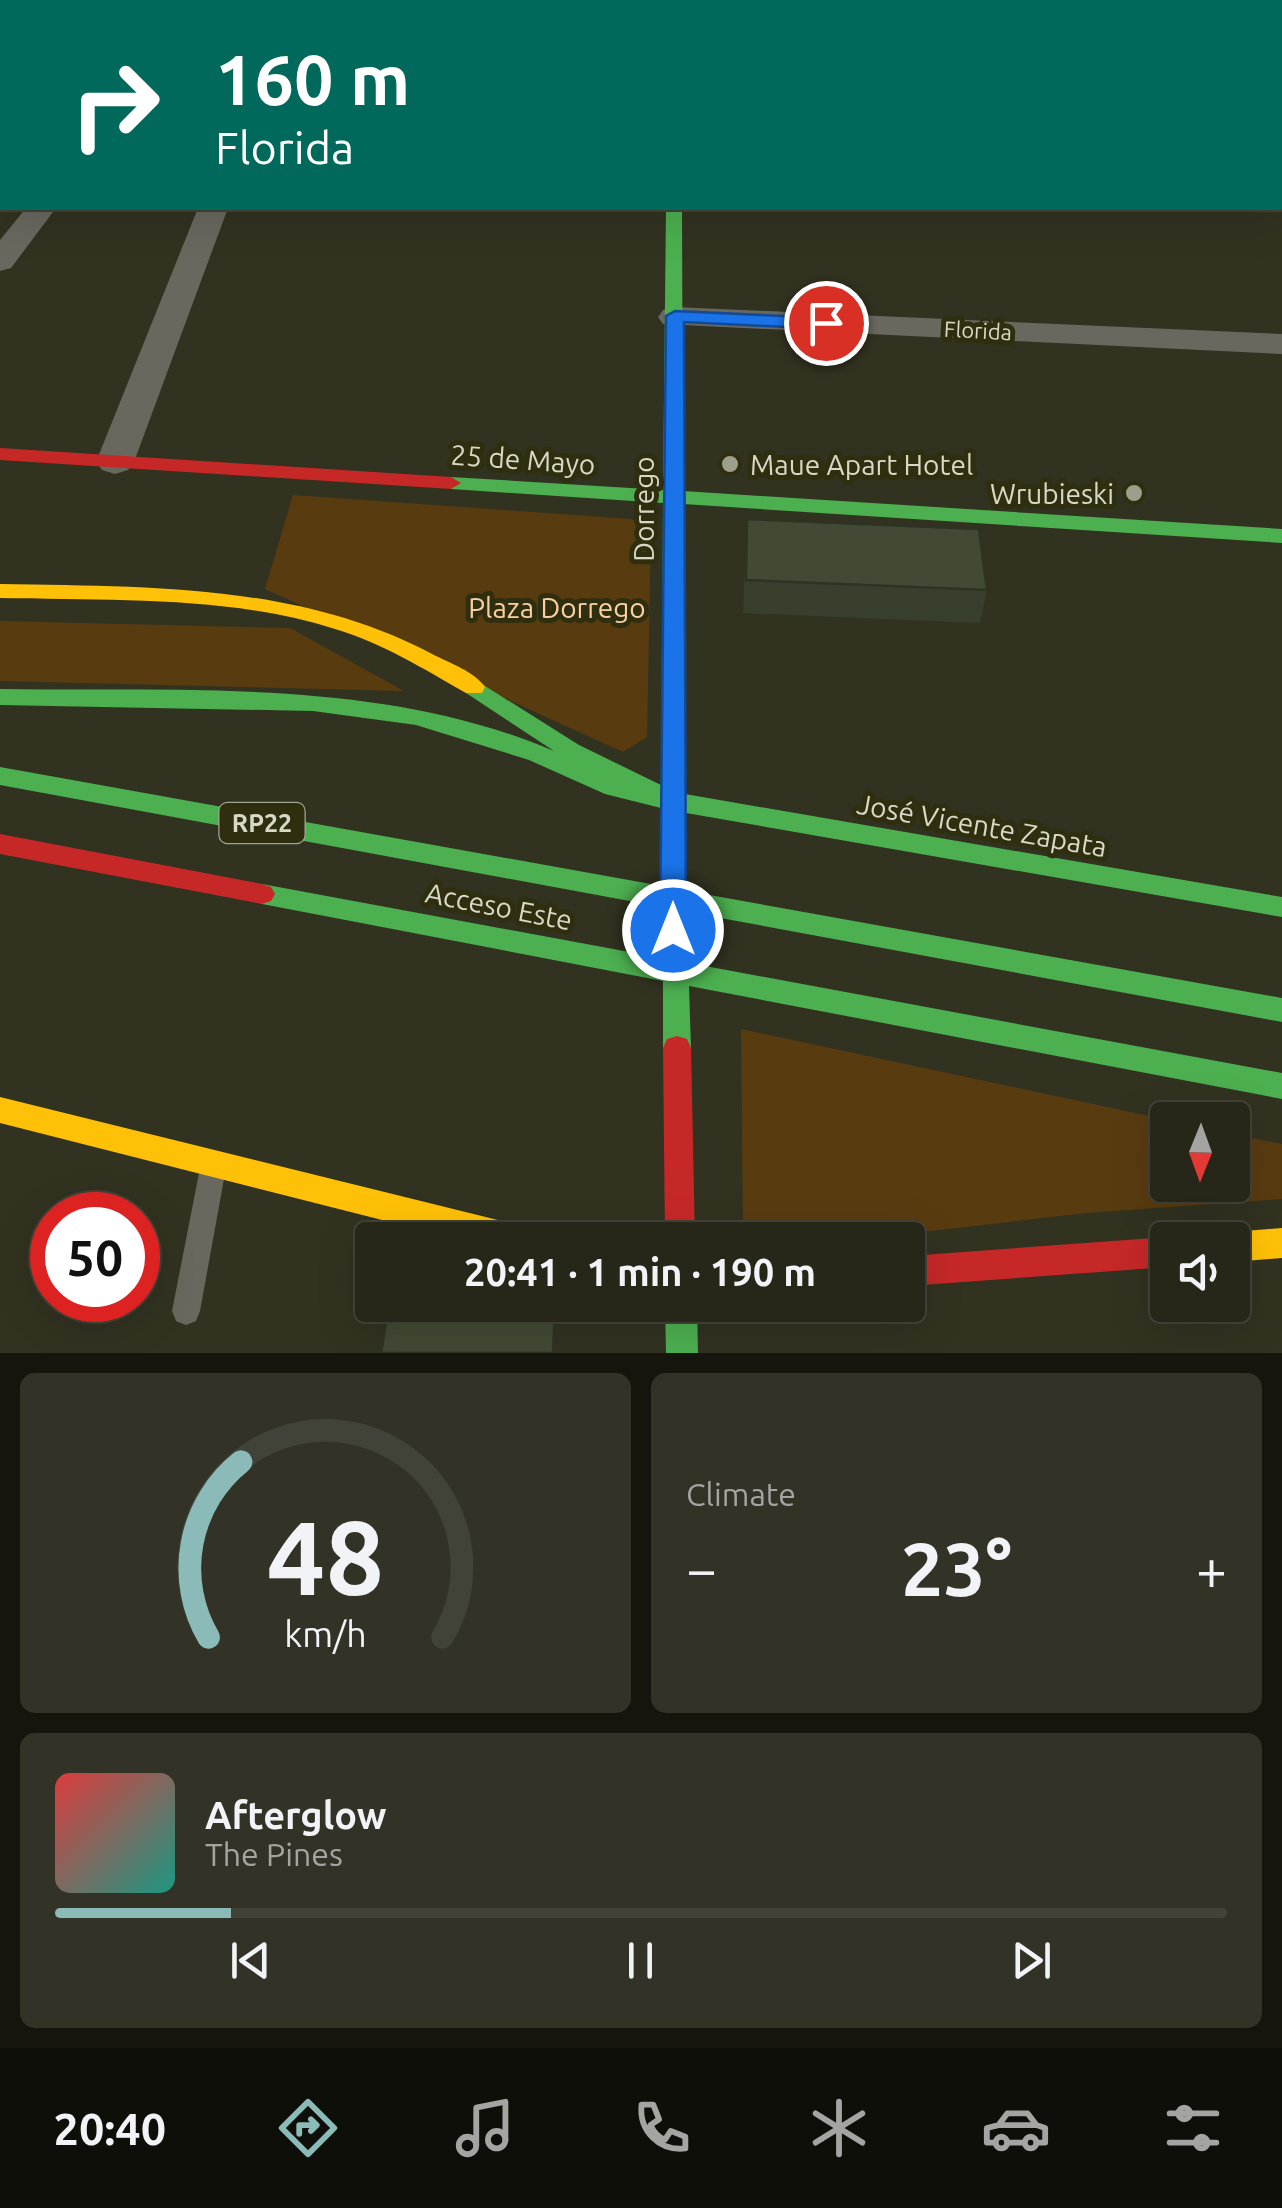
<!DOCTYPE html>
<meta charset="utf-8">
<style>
:root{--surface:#262619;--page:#323226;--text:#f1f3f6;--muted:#a4a5a2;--line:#424338;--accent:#8bbbb9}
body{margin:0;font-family:Ubuntu,sans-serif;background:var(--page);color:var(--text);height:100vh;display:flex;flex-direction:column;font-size:38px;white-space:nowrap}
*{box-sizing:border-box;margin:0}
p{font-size:32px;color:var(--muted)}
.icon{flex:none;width:55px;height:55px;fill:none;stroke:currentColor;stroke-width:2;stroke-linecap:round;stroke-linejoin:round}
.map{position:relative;height:1353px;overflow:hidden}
.panel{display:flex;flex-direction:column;gap:20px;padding:20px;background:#15150e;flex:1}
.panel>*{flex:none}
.top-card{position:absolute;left:0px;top:0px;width:1282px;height:210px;box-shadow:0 10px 40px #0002,0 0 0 2px var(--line);background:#00695c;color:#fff;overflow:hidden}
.needle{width:65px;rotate:181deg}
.tools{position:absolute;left:1150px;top:1102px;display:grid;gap:20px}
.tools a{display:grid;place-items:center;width:100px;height:100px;border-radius:10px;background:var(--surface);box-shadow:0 10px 40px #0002,0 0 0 2px var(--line);font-size:50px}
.speed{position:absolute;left:30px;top:1192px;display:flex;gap:20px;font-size:50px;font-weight:700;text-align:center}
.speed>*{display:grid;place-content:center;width:130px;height:130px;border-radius:50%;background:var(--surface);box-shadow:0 10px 40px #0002,0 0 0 2px var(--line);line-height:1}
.speed .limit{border:15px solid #d22;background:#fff;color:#111}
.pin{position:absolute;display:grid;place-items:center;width:85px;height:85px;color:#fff;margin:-42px;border:5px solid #fff;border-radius:50%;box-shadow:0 2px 10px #0007}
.me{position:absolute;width:110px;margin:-55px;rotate:0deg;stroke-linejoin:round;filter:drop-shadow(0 0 8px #0008)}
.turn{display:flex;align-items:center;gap:35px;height:210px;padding:0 50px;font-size:45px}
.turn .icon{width:130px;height:130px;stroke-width:2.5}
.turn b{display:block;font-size:70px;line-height:85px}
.big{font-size:75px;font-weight:600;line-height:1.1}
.panel .tile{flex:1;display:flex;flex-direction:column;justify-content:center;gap:15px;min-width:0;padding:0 35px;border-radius:15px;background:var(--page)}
.panel .dial{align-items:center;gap:0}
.dial svg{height:260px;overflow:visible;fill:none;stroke:var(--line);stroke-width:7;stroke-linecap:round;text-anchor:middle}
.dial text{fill:var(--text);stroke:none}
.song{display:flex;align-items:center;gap:30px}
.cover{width:120px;height:120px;border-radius:15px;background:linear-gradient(135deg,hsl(0 70% 55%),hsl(170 70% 35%))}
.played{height:10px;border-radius:5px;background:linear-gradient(90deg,var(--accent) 15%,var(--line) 15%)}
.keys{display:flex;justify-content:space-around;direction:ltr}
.heat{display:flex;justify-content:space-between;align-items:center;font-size:55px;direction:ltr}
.panel .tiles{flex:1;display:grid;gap:20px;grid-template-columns:1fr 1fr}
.tile:last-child{grid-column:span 2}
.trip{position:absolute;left:355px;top:1222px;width:570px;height:100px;border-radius:10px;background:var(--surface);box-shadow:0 10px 40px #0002,0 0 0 2px var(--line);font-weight:600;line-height:100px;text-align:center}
.tab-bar{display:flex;height:160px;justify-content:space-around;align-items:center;background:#0f0f0a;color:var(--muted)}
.tab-bar .icon{width:70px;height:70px}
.tab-bar .selected{color:var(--accent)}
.tab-bar b{font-size:45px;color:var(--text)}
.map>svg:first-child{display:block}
.green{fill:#593b10}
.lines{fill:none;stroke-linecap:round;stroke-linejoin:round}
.lane{fill:#69685f;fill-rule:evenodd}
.street{fill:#69685f;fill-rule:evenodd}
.fast{fill:#4caf50;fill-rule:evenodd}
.slow{fill:#ffc107;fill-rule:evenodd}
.jam{fill:#c62828;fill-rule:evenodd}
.wall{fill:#393f2d}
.shaded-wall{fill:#2e3324}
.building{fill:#424934;stroke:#2e3324;stroke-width:2.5}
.route{fill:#1a73e8;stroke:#114b97;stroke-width:2.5}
.poi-dot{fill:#9d9e8c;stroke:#2f2f10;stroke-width:4}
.labels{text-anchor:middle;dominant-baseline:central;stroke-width:10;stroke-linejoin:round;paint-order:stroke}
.far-street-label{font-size:22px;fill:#d7d8c6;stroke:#2f2f10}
.shield{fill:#2f2f10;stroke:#a5a58f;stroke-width:2.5}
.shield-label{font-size:25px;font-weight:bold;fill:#d7d8c6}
.street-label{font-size:28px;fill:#d7d8c6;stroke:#2f2f10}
.poi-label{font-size:28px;fill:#d7d8c6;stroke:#2f2f10;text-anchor:start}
.park-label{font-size:28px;fill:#fad0a1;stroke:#2f2f10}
</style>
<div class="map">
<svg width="1282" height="1353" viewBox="0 0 1282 1353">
<rect width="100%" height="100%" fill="#323221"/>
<path class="green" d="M 293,495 L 631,519 L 651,528 L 647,737 L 623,752 L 265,589 Z
M 0,621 L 290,628 L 404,691 L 0,681 Z
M 741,1029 L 1168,1120 L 1168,1185 L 1232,1185 L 1233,1134 L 1282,1144 L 1282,1199 L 1086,1213 L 853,1240 L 743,1240 Z"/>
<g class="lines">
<path class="lane" d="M 213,1156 L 222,1159 L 226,1168 L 200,1311 L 196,1321 L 186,1325 L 176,1321 L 172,1311 L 200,1168 L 204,1159 Z"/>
<path class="street" d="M 0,55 L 2,55 L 2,71 L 0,71 Z
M 0,150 L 2,150 L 2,168 L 0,168 Z
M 1280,174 L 1282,174 L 1282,192 L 1280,192 Z
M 26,208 L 56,208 L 11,268 L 0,271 L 0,240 Z
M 198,208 L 228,208 L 134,462 L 128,470 L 115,474 L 102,470 L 96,462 Z
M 675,307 L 1282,334 L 1282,354 L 663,324 L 658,317 L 663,310 Z"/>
<path class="fast" d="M 666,0 L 680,0 L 680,2 L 667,2 Z
M 1191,0 L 1205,0 L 1206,2 L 1193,2 Z
M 666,208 L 682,208 L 683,491 L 1282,529 L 1282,543 L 683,504 L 685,794 L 1282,897 L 1282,917 L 686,813 L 687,891 L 1282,998 L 1282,1022 L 688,912 L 689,963 L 1282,1073 L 1282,1099 L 689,986 L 691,1048 L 687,1057 L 677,1060 L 667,1057 L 663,1048 L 663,981 L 262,904 L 253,901 L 249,894 L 253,887 L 262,884 L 662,958 L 662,907 L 0,785 L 0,767 L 662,886 L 661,808 L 605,794 L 529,760 L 416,725 L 313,711 L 0,705 L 0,689 C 184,692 381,677 554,751 L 466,693 L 463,687 L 466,681 L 474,679 L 579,745 L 661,785 L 663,503 L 451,489 L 441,483 L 451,477 L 663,490 Z
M 665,1305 L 697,1305 L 698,1353 L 666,1353 Z"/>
<path class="slow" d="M 0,584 C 149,587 299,583 434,655 C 450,663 475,672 485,687 L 482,693 L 466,693 C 424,669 382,643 335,629 C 228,595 111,601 0,598 Z
M 0,1097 L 518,1225 L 529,1230 L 533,1240 L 461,1240 L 0,1123 Z
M 1282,1228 L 1282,1258 L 1232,1262 L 1232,1240 L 1220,1240 L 1232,1232 Z"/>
<path class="jam" d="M 1280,160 L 1282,161 L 1282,174 L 1280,173 Z
M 0,448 L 451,477 L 461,483 L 451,489 L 0,460 Z
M 0,834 L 262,884 L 271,887 L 275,894 L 271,901 L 262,904 L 0,854 Z
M 677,1036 L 687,1039 L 691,1048 L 695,1240 L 665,1240 L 663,1048 L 667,1039 Z
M 1168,1237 L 1175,1240 L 1168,1240 L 1168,1267 L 908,1286 L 908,1256 Z"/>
</g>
<path class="wall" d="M 747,519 L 987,590 L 980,623 L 743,613 Z"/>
<path class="shaded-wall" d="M 555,1305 L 556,1305 L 558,1321 L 556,1353 L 553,1353 Z"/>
<path class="building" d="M 747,519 L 979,529 L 987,590 L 746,580 Z
M 389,1305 L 555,1305 L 553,1353 L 381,1353 Z"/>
<path class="route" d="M 675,311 L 826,318 L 835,323 L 826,329 L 684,322 L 686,930 L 682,938 L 673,941 L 664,938 L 660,930 L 666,316 Z"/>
<g class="poi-dot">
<circle cx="730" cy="464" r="10"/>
<circle cx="1134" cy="493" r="10"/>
</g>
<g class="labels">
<g class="far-street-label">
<text transform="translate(978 330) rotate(3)">Florida</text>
</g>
<rect class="shield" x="219.5" y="803" width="85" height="40" rx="8"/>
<g class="shield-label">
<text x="262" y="823">RP22</text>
</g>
<g class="street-label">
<text transform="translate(523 459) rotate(4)">25 de Mayo</text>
<text transform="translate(643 509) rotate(-90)">Dorrego</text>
<text transform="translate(982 825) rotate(10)">José Vicente Zapata</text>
<text transform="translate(499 906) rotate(11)">Acceso Este</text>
</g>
<g class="poi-label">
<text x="750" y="464">Maue Apart Hotel</text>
<text x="1114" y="493" text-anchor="end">Wrubieski</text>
</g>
<g class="park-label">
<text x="557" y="607">Plaza Dorrego</text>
</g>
</g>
</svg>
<div class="tools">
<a><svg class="needle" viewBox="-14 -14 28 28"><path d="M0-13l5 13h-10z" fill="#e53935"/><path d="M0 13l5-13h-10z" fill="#a4a5a2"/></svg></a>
<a><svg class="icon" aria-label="sound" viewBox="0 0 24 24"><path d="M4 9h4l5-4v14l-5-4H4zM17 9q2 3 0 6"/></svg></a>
</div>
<div class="speed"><div class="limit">50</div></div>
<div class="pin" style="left:826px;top:323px;background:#d93025"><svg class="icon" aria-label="arrive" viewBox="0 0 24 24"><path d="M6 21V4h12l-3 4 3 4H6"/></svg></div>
<svg class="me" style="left:673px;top:930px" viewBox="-20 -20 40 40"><circle r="17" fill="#1a73e8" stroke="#fff" stroke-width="3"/><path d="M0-11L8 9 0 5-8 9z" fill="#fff"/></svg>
<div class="trip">20:41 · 1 min · 190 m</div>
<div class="top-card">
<div class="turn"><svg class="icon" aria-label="right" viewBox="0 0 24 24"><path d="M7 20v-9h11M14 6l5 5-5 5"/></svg><div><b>160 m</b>Florida</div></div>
</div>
</div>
<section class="panel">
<div class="tiles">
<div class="tile dial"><svg viewBox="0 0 100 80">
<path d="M14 69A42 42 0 1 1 86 69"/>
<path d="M14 69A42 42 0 0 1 24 15" stroke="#8bbbb9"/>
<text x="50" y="56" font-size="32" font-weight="700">48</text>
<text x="50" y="72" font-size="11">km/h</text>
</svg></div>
<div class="tile"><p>Climate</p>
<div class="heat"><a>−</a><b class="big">23°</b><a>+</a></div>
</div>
<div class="tile">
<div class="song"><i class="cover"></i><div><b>Afterglow</b><p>The Pines</p></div></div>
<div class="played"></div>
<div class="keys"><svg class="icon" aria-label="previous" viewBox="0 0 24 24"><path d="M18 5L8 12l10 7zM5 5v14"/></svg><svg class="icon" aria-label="pause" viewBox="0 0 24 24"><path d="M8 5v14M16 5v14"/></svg><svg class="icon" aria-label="next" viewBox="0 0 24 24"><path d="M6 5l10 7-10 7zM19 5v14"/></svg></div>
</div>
</div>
</section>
<nav class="tab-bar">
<b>20:40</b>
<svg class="icon selected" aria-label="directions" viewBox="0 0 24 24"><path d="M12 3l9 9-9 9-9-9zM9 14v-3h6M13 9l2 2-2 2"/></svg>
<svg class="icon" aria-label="music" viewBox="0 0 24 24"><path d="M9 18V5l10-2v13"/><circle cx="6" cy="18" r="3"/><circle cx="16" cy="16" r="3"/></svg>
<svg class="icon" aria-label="phone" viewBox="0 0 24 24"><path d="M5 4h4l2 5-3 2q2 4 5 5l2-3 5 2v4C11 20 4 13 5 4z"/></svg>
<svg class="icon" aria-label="climate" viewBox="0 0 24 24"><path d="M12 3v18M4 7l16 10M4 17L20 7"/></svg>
<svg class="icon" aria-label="car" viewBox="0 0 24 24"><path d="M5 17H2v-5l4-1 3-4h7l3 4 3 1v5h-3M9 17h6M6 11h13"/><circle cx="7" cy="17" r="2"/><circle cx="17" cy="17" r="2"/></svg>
<svg class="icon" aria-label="filters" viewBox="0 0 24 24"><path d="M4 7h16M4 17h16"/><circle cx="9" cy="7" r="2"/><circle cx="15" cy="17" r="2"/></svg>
</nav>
